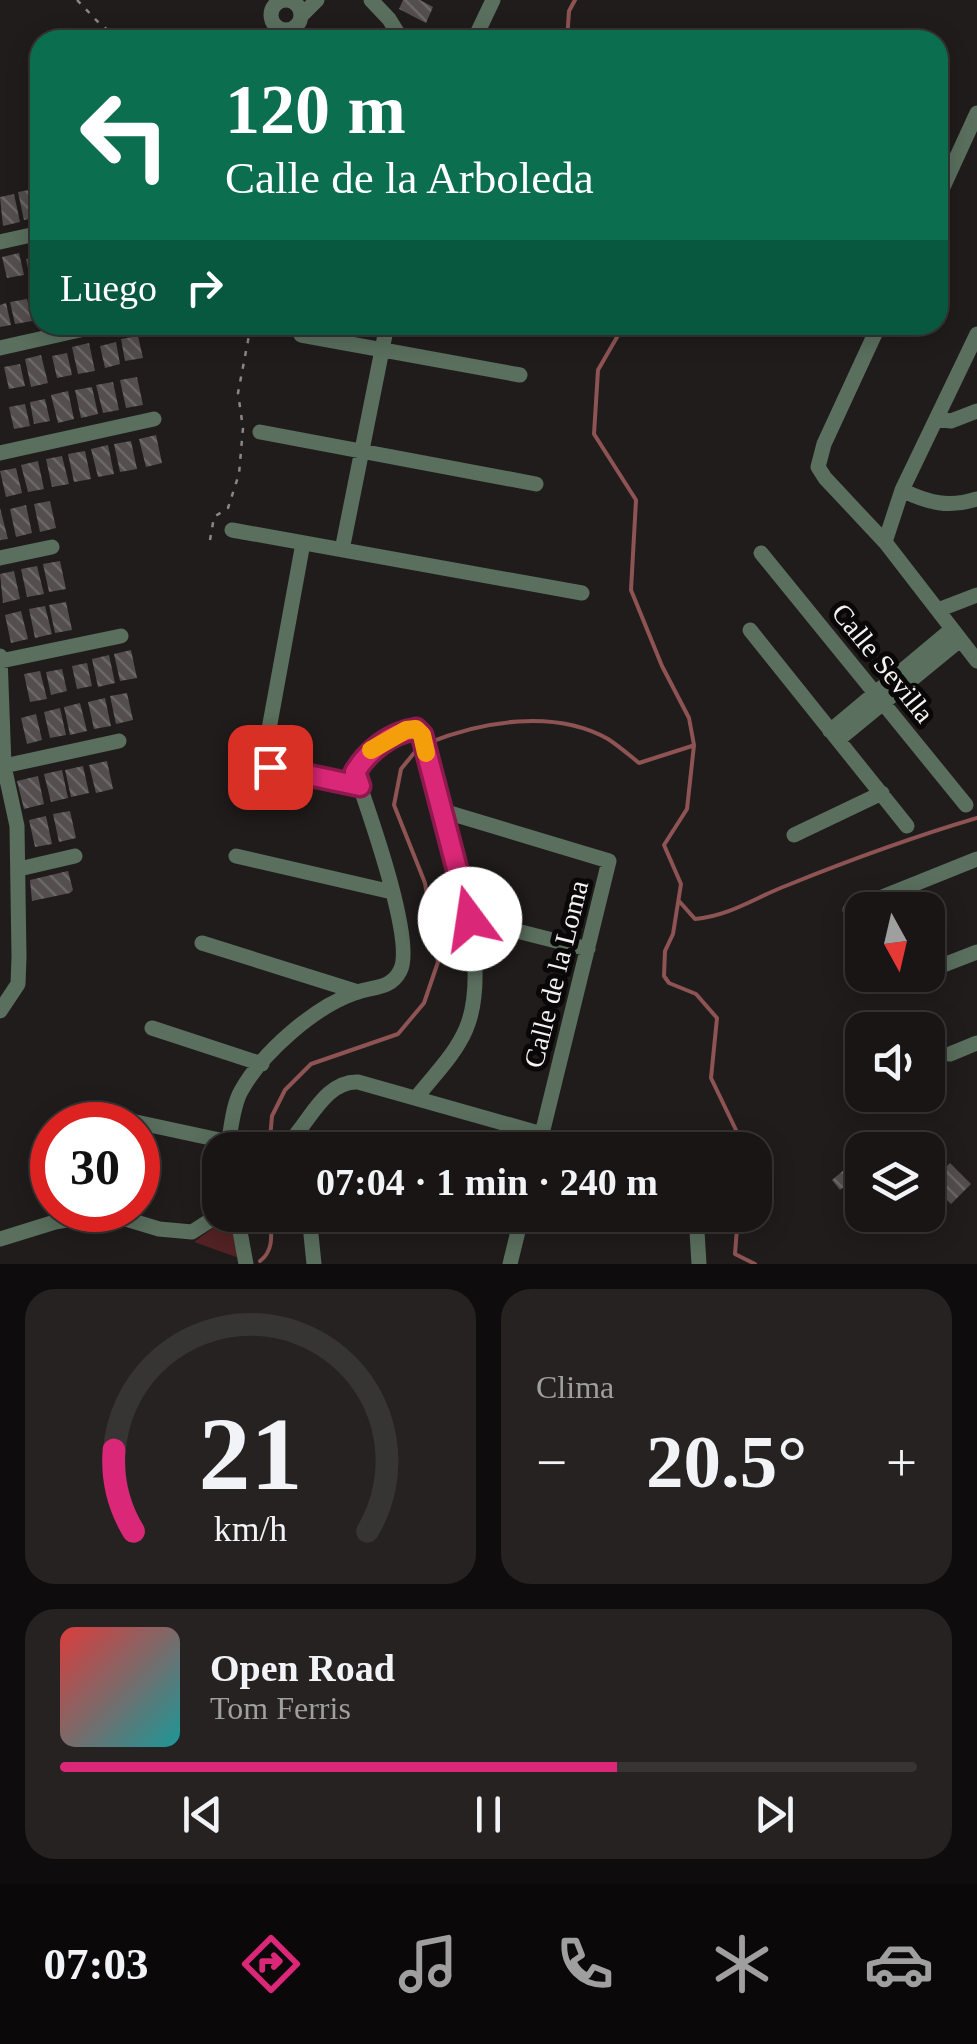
<!DOCTYPE html>
<html lang="es">
<meta charset="utf-8">
<style>
:root{--surface:#191515;--page:#262222;--text:#f1f3f6;--muted:#9f9fa0;--line:#373434;--accent:#db2777}
body{margin:0;font-family:"Times New Roman",serif;background:var(--page);color:var(--text);height:100vh;display:flex;flex-direction:column;font-size:38px;white-space:nowrap}
*{box-sizing:border-box;margin:0}
p{font-size:32px;color:var(--muted)}
.icon{flex:none;width:55px;height:55px;fill:none;stroke:currentColor;stroke-width:2;stroke-linecap:round;stroke-linejoin:round}
.map{position:relative;height:1264px;overflow:hidden}
.details{display:flex;flex-direction:column;gap:25px;padding:25px;background:#0e0c0c;flex:1}
.details>*{flex:none}
.hud{position:absolute;left:30px;top:30px;width:918px;height:305px;border-radius:30px;box-shadow:0 5px 25px #0003,0 0 0 2px var(--line);background:#0b6e4f;color:#fff;overflow:hidden}
.needle{width:65px;rotate:172deg}
.buttons{position:absolute;left:845px;top:892px;display:grid;gap:20px}
.buttons a{display:grid;place-items:center;width:100px;height:100px;border-radius:20px;background:var(--surface);box-shadow:0 5px 25px #0003,0 0 0 2px var(--line);font-size:50px}
.speed{position:absolute;left:30px;top:1102px;display:flex;gap:20px;font-size:50px;font-weight:700;text-align:center}
.speed>*{display:grid;place-content:center;width:130px;height:130px;border-radius:50%;background:var(--surface);box-shadow:0 5px 25px #0003,0 0 0 2px var(--line);line-height:1}
.speed .limit{border:15px solid #d22;background:#fff;color:#111}
.pin{position:absolute;display:grid;place-items:center;width:85px;height:85px;color:#fff;margin:-42px;border-radius:20px;box-shadow:0 5px 15px #0006}
.me{position:absolute;width:110px;margin:-55px;rotate:346deg;stroke-linejoin:round;filter:drop-shadow(0 0 8px #0008)}
.turn{display:flex;align-items:center;gap:35px;height:210px;padding:0 30px;font-size:45px}
.turn .icon{width:130px;height:130px;stroke-width:2.5}
.turn b{display:block;font-size:70px;line-height:85px}
.then{display:flex;align-items:center;height:95px;padding:0 30px;background:#0003;gap:20px;font-size:38px}
.big{font-size:75px;font-weight:700;line-height:1.1}
.details .tile{flex:1;display:flex;flex-direction:column;justify-content:center;gap:15px;min-width:0;padding:0 35px;border-radius:30px;background:var(--page)}
.details .dial{align-items:center;gap:0}
.dial svg{height:260px;overflow:visible;fill:none;stroke:var(--line);stroke-width:7;stroke-linecap:round;text-anchor:middle}
.dial text{fill:var(--text);stroke:none}
.song{display:flex;align-items:center;gap:30px}
.cover{width:120px;height:120px;border-radius:15px;background:linear-gradient(135deg,hsl(0 70% 55%),hsl(180 70% 35%))}
.played{height:10px;border-radius:5px;background:linear-gradient(90deg,var(--accent) 65%,var(--line) 65%)}
.keys{display:flex;justify-content:space-around;direction:ltr}
.heat{display:flex;justify-content:space-between;align-items:center;font-size:55px;direction:ltr}
.details .tiles{flex:1;display:grid;gap:25px;grid-template-columns:1fr 1fr}
.tile:last-child{grid-column:span 2}
.trip{position:absolute;left:202px;top:1132px;width:570px;height:100px;border-radius:30px;background:var(--surface);box-shadow:0 5px 25px #0003,0 0 0 2px var(--line);font-weight:700;line-height:100px;text-align:center}
.dock{display:flex;height:160px;justify-content:space-around;align-items:center;background:#0a0808;color:var(--muted)}
.dock .icon{width:70px;height:70px}
.dock .active{color:var(--accent)}
.dock b{font-size:45px;color:var(--text)}
.map>svg:first-child{display:block}
.green{fill:#532224}
.lines{fill:none;stroke-linecap:round;stroke-linejoin:round}
.stream{stroke:#8e5353;stroke-width:4}
.building{fill:url(#building-back-hatch)}
.path{stroke:#8b8787;stroke-width:2.5;stroke-dasharray:5 8;stroke-linecap:butt}
.minor{stroke:#5a6f5e;stroke-width:15}
.route-casing{stroke:#8e194d;stroke-width:25}
.route{stroke:#db2777;stroke-width:18}
.slow{stroke:#f59e0b;stroke-width:18}
.labels{text-anchor:middle;dominant-baseline:central;stroke-width:10;stroke-linejoin:round;paint-order:stroke}
.street-label{font-size:28px;fill:#f5f2f2;stroke:#090707}
</style>
<div class="map">
<svg width="977" height="1264" viewBox="0 0 977 1264">
<defs>
<pattern id="building-back-hatch" width="6" height="6" patternUnits="userSpaceOnUse" patternTransform="scale(2.5)"><rect width="6" height="6" fill="#544e4e"/><path d="M-1 5l2 2M0 0l6 6M5-1l2 2" fill="none" stroke="#6d6868"/></pattern>
</defs>
<rect width="100%" height="100%" fill="#211c1c"/>
<path class="green" d="M 217,1225 L 232,1230 L 239,1258 L 194,1242 Z"/>
<g class="lines">
<path class="stream" d="M 567,40 L 569,11 L 575,0
M 624,325 L 598,370 L 594,434 L 636,500 L 631,590 L 662,666 L 689,718 L 694,745 L 687,809 L 664,845 L 681,884 L 673,934 L 665,951 L 664,976 L 669,983 L 696,994 L 717,1018 L 711,1078 L 736,1130 L 738,1150
M 428,743 C 482,721 555,709 608,739 C 619,746 629,755 639,763 L 692,746
M 679,901 L 695,919 C 730,916 756,897 788,885 C 850,860 913,837 977,818
M 269,1150 L 272,1116 L 285,1090 L 311,1064 L 398,1034 L 424,1003 L 438,962 L 425,883 L 394,805 L 401,769 L 419,747
M 738,1215 L 735,1254 L 755,1264
M 260,1261 C 275,1250 271,1232 270,1215"/>
</g>
<path class="building" d="M 403,0 L 420,0 L 433,7 L 426,23 L 399,9 Z
M 34,189 L 40,217 L 24,220 L 18,192 Z
M 14,194 L 20,222 L 3,226 L 0,197 Z
M 19,253 L 24,275 L 7,278 L 2,257 Z
M 40,256 L 40,274 L 30,277 L 26,259 Z
M 27,299 L 32,321 L 15,324 L 10,302 Z
M 6,303 L 11,325 L 0,327 L 0,305 Z
M 138,336 L 143,358 L 125,361 L 121,339 Z
M 116,342 L 120,364 L 105,368 L 100,346 Z
M 89,343 L 95,371 L 78,374 L 72,347 Z
M 67,353 L 72,375 L 57,378 L 52,356 Z
M 41,355 L 48,383 L 31,387 L 25,359 Z
M 20,364 L 25,386 L 9,389 L 4,367 Z
M 137,377 L 143,405 L 126,408 L 120,380 Z
M 113,382 L 119,410 L 103,413 L 96,385 Z
M 92,387 L 98,414 L 81,418 L 75,390 Z
M 68,391 L 74,419 L 58,423 L 51,395 Z
M 45,399 L 50,421 L 34,424 L 30,402 Z
M 25,404 L 30,426 L 14,429 L 9,407 Z
M 156,435 L 162,463 L 146,467 L 139,439 Z
M 131,441 L 137,469 L 120,472 L 114,444 Z
M 108,445 L 114,474 L 98,477 L 91,449 Z
M 85,451 L 91,479 L 74,482 L 68,454 Z
M 62,456 L 69,484 L 52,487 L 46,459 Z
M 38,461 L 44,489 L 28,492 L 21,465 Z
M 16,468 L 22,493 L 6,497 L 0,471 Z
M 50,501 L 56,528 L 40,532 L 34,504 Z
M 26,505 L 32,533 L 16,537 L 10,509 Z
M 0,508 L 8,539 L 0,540 Z
M 60,561 L 66,589 L 49,592 L 43,564 Z
M 37,566 L 44,594 L 27,597 L 21,569 Z
M 14,571 L 20,599 L 3,603 L 0,574 Z
M 66,602 L 72,630 L 55,633 L 49,605 Z
M 45,606 L 52,634 L 35,638 L 29,609 Z
M 21,611 L 28,639 L 11,643 L 5,615 Z
M 131,650 L 137,678 L 120,681 L 114,654 Z
M 109,655 L 115,683 L 98,687 L 92,659 Z
M 87,663 L 92,686 L 77,689 L 72,666 Z
M 62,669 L 67,691 L 51,695 L 46,672 Z
M 40,671 L 47,699 L 30,702 L 24,674 Z
M 127,693 L 133,720 L 116,724 L 110,696 Z
M 105,698 L 111,726 L 94,729 L 88,702 Z
M 80,703 L 87,731 L 70,735 L 64,707 Z
M 60,708 L 66,735 L 50,738 L 44,712 Z
M 36,714 L 42,740 L 27,744 L 21,718 Z
M 107,761 L 113,789 L 96,793 L 89,765 Z
M 83,766 L 89,793 L 71,797 L 65,770 Z
M 62,770 L 68,798 L 51,802 L 44,774 Z
M 38,776 L 44,804 L 24,809 L 17,781 Z
M 70,811 L 76,838 L 59,842 L 53,814 Z
M 46,816 L 52,844 L 35,847 L 29,820 Z
M 68,871 L 73,890 L 70,893 L 32,901 L 30,880 Z
M 950,1163 L 971,1184 L 951,1204 L 930,1183 Z
M 845,1169 L 853,1180 L 840,1190 L 832,1180 Z"/>
<g class="lines">
<path class="path" d="M 77,0 L 100,24 L 121,40
M 210,540 L 214,517 L 228,508 L 239,474 L 243,428 L 238,393 L 251,325"/>
<path class="minor" d="M 371,0 L 389,19 L 402,40
M271 15a15 15 0 1 1 30 0a15 15 0 1 1-30 0Z
M 301,16 L 317,0
M 474,40 L 493,0
M 938,198 L 977,113
M 0,242 L 40,233
M 879,325 L 824,444 L 818,467 L 825,478 L 885,542 L 977,661
M 301,335 L 520,375
M 0,348 L 102,325
M 936,419 L 951,421 L 977,411
M 260,432 L 536,484
M 0,453 L 154,419
M 902,490 C 928,503 949,508 977,499
M 232,530 L 582,593
M 885,542 L 902,490 L 977,334
M 342,550 L 387,325
M 761,553 L 966,805
M 0,558 L 52,547
M 938,610 L 977,595
M 750,630 L 907,826
M 0,656 L 4,766 L 17,826 L 19,957 L 18,984 L 0,1011
M 1,661 L 121,636
M 830,731 L 952,629
M 267,740 L 303,543
M 838,740 L 960,640
M 4,766 L 119,741
M 270,767 L 360,787
M 443,811 L 609,861 L 538,1150
M 794,835 L 882,793
M 236,856 L 392,892
M 19,869 L 75,856
M 850,910 L 977,859
M 470,919 L 588,949
M 202,943 L 358,992
M 928,971 L 977,952
M 893,985 L 918,975
M 152,1028 L 262,1064
M 950,1054 L 977,1043
M 122,1119 L 229,1142
M 227,1150 C 231,1132 232,1107 241,1091 C 262,1053 314,1007 355,993 C 373,986 390,990 400,971 C 416,942 367,807 355,772 C 368,751 390,732 416,729 L 422,735 C 441,810 497,957 466,1029 C 455,1055 433,1076 416,1098
M 300,1150 L 297,1133 C 314,1112 329,1081 358,1082 L 542,1134
M 237,1215 L 246,1264
M 309,1215 L 314,1264
M 696,1215 L 699,1264
M 0,1239 L 55,1222 L 106,1213 L 159,1229 L 192,1232 L 220,1214
M 510,1264 L 522,1215"/>
</g>
<g class="lines">
<g class="route-casing">
<path id="route" d="M 270,767 L 360,786 L 355,772 C 368,751 390,733 416,729 L 422,735 L 470,919"/>
</g>
<use href="#route" class="route"/>
<path class="slow" d="M 371,750 L 406,730 L 416,729 L 422,735 L 426,753"/>
</g>
<g class="labels">
<g class="street-label">
<text transform="translate(883 663) rotate(51)">Calle Sevilla</text>
<text transform="translate(556 974) rotate(-76)">Calle de la Loma</text>
</g>
</g>
</svg>
<div class="buttons">
<a><svg class="needle" viewBox="-14 -14 28 28"><path d="M0-13l5 13h-10z" fill="#e53935"/><path d="M0 13l5-13h-10z" fill="#9f9fa0"/></svg></a>
<a><svg class="icon" aria-label="sound" viewBox="0 0 24 24"><path d="M4 9h4l5-4v14l-5-4H4zM17 9q2 3 0 6"/></svg></a>
<a><svg class="icon" aria-label="layers" viewBox="0 0 24 24"><path d="M12 4l9 5-9 5-9-5zM3 14l9 5 9-5"/></svg></a>
</div>
<div class="speed"><div class="limit">30</div></div>
<div class="pin" style="left:270px;top:767px;background:#d93025"><svg class="icon" aria-label="arrive" viewBox="0 0 24 24"><path d="M6 21V4h12l-3 4 3 4H6"/></svg></div>
<svg class="me" style="left:470px;top:919px" viewBox="-20 -20 40 40"><circle r="19" fill="#fff"/><path d="M0-13L10 11 0 6-10 11z" fill="#db2777"/></svg>
<div class="trip">07:04 · 1 min · 240 m</div>
<div class="hud">
<div class="turn"><svg class="icon" aria-label="left" viewBox="0 0 24 24"><path d="M17 20v-9H6M10 6l-5 5 5 5"/></svg><div><b>120 m</b>Calle de la Arboleda</div></div>
<div class="then">Luego<svg class="icon" aria-label="right" viewBox="0 0 24 24"><path d="M7 20v-9h11M14 6l5 5-5 5"/></svg></div>
</div>
</div>
<section class="details">
<div class="tiles">
<div class="tile dial"><svg viewBox="0 0 100 80">
<path d="M14 69A42 42 0 1 1 86 69"/>
<path d="M14 69A42 42 0 0 1 8 44" stroke="#db2777"/>
<text x="50" y="56" font-size="32" font-weight="700">21</text>
<text x="50" y="72" font-size="11">km/h</text>
</svg></div>
<div class="tile"><p>Clima</p>
<div class="heat"><a>−</a><b class="big">20.5°</b><a>+</a></div>
</div>
<div class="tile">
<div class="song"><i class="cover"></i><div><b>Open Road</b><p>Tom Ferris</p></div></div>
<div class="played"></div>
<div class="keys"><svg class="icon" aria-label="previous" viewBox="0 0 24 24"><path d="M18 5L8 12l10 7zM5 5v14"/></svg><svg class="icon" aria-label="pause" viewBox="0 0 24 24"><path d="M8 5v14M16 5v14"/></svg><svg class="icon" aria-label="next" viewBox="0 0 24 24"><path d="M6 5l10 7-10 7zM19 5v14"/></svg></div>
</div>
</div>
</section>
<nav class="dock">
<b>07:03</b>
<svg class="icon active" aria-label="directions" viewBox="0 0 24 24"><path d="M12 3l9 9-9 9-9-9zM9 14v-3h6M13 9l2 2-2 2"/></svg>
<svg class="icon" aria-label="music" viewBox="0 0 24 24"><path d="M9 18V5l10-2v13"/><circle cx="6" cy="18" r="3"/><circle cx="16" cy="16" r="3"/></svg>
<svg class="icon" aria-label="phone" viewBox="0 0 24 24"><path d="M5 4h4l2 5-3 2q2 4 5 5l2-3 5 2v4C11 20 4 13 5 4z"/></svg>
<svg class="icon" aria-label="climate" viewBox="0 0 24 24"><path d="M12 3v18M4 7l16 10M4 17L20 7"/></svg>
<svg class="icon" aria-label="car" viewBox="0 0 24 24"><path d="M5 17H2v-5l4-1 3-4h7l3 4 3 1v5h-3M9 17h6M6 11h13"/><circle cx="7" cy="17" r="2"/><circle cx="17" cy="17" r="2"/></svg>
</nav>
